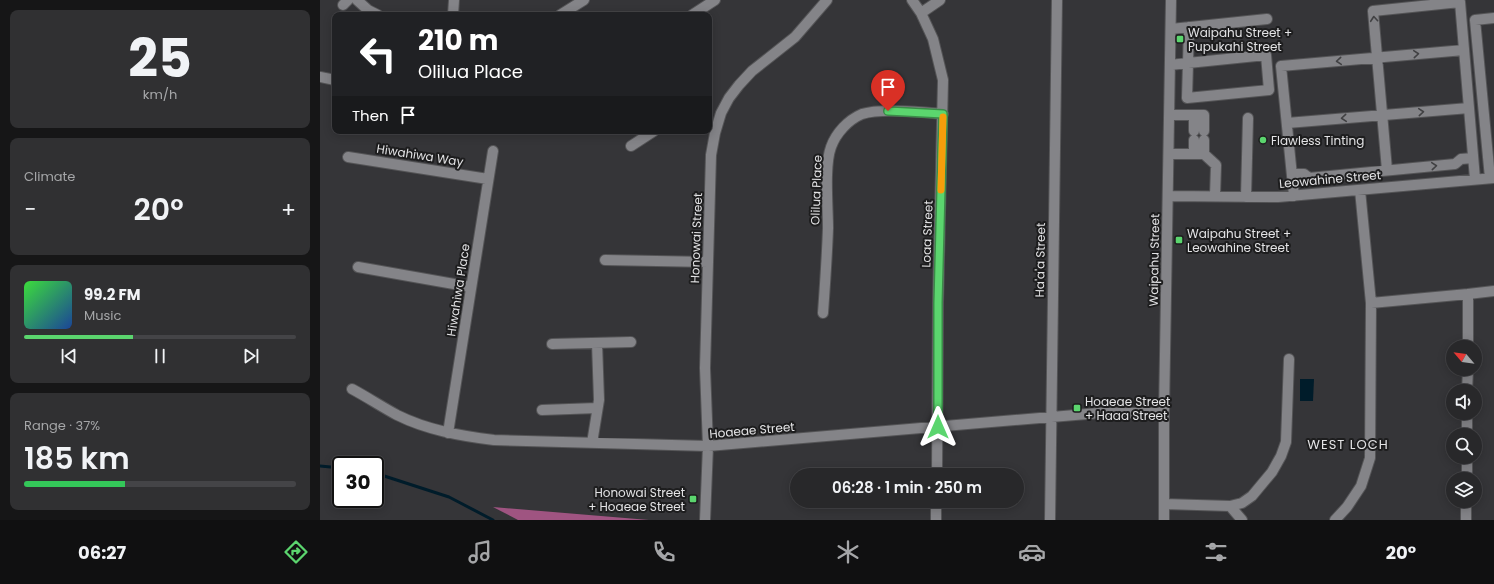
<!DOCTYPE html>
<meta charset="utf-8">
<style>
:root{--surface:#28282a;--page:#303032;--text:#f1f3f6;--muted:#a5a6a8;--line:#444447;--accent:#5bd56e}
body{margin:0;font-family:Poppins,sans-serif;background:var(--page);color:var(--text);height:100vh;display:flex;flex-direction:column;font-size:15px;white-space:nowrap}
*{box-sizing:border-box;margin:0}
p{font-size:13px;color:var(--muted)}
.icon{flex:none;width:22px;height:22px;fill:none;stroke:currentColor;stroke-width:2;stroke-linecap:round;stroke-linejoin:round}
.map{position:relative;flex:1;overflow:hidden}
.details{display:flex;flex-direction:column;gap:10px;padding:10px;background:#161617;width:320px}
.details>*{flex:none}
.hud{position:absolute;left:12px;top:12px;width:380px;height:122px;border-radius:8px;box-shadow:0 2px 10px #0003,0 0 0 1px var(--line);background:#202124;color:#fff;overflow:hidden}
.needle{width:26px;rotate:299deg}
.buttons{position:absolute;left:1126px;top:340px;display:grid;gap:8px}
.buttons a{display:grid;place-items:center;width:36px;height:36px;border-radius:50%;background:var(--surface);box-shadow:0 2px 10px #0003,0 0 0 1px var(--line);font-size:20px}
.speed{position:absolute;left:12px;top:456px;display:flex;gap:8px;font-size:20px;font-weight:700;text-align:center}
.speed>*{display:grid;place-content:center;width:52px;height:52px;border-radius:50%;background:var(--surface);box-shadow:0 2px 10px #0003,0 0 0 1px var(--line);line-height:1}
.speed .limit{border:2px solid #111;border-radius:6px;background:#fff;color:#111}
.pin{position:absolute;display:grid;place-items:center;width:34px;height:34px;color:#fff;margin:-41px -17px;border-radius:50% 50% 50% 0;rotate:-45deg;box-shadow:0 0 4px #0007}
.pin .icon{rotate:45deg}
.me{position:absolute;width:44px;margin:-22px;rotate:0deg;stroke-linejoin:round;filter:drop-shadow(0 0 3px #0008)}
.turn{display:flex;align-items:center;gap:14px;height:84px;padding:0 20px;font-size:18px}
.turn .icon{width:52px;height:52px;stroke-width:2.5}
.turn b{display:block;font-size:28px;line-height:34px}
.then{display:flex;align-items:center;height:38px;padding:0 20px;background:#0003;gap:8px;font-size:15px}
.big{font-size:30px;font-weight:600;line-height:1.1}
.details .tile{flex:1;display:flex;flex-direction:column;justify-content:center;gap:6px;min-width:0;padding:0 14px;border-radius:8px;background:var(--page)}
.details .dial{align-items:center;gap:0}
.dial b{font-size:52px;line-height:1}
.song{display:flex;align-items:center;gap:12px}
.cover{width:48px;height:48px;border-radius:6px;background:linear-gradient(135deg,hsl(120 70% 55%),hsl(220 70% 35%))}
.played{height:4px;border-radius:2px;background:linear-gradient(90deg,var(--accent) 40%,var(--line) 40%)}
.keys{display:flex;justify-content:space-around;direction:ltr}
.heat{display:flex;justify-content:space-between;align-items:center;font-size:22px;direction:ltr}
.charge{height:6px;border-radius:3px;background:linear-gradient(90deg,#34c759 37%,var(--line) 0)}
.trip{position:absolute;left:470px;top:468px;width:234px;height:40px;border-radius:20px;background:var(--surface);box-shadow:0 2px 10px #0003,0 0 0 1px var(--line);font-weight:600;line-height:40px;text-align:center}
.tabs{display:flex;height:64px;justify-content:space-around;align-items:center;background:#101011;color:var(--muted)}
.tabs .icon{width:28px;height:28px}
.tabs .current{color:var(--accent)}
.tabs b{font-size:18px;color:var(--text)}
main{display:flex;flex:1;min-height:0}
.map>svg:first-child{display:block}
.forest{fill:#9f5481}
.water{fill:#001c2a}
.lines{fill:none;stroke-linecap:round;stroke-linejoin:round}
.stream{stroke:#001c2a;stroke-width:3}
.minor-casing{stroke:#545456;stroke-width:12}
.minor{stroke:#848488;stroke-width:10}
.oneway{stroke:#414143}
.route-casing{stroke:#3b8a48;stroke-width:10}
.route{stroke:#5bd56e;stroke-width:7}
.slow{stroke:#f59e0b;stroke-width:7}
.poi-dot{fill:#5bd56e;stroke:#1d1d1e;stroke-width:1.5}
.labels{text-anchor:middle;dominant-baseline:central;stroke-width:4;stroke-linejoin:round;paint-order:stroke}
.poi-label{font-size:12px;fill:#e3e3e5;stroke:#1d1d1e;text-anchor:start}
.street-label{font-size:12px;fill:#e3e3e5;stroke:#1d1d1e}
.neighbourhood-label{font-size:13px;letter-spacing:1px;fill:#e3e3e5;stroke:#1d1d1e}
</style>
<main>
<section class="details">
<div class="tile dial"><b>25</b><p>km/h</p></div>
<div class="tile"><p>Climate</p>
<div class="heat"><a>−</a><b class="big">20°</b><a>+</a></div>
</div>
<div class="tile">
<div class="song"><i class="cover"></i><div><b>99.2 FM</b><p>Music</p></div></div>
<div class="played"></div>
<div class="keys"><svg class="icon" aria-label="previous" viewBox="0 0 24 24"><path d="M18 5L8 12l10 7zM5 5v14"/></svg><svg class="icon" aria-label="pause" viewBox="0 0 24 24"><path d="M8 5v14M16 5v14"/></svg><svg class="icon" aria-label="next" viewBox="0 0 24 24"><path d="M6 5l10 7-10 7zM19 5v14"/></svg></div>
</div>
<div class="tile"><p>Range · 37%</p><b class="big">185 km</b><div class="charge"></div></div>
</section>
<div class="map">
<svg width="1174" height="520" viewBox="0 0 1174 520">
<rect width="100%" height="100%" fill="#353538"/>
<path class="forest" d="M 173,507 L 329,520 L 198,520 Z"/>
<path class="water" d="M 980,379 L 994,379 L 993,401 L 980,401 Z"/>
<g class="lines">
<path class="stream" d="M 0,466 L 21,468
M 55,473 L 129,497 L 173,520"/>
<g class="minor-casing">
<path id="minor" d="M 37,0 L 48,10 L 58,15
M 592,0 L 601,13 L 613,39 L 623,80 L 618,303 L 617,475
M 23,5 L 28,0
M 601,13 L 620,0
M 133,15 L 134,0
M 240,15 L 264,0
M 372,15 L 395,0
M 851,29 L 947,19
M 946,55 L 949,90 L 867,98 L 868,63 Z
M 850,65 L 868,63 L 869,27
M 0,77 L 15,80
M 849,115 L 884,115 L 884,131
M 967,123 L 1149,108
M 874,131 L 874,115
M 311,146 L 334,131
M 849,154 L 884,154 L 884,140
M 874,154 L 874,140
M 884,154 L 896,165 L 895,196
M 28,157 L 168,179
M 1067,170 L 1053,11 L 1140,2 L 1155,179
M 972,174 L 984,174 L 989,178 L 1135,164 L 1141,159 L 1153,158
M 1170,178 L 1155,20 L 1174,18
M 1040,190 L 1051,303 L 1148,294 L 1148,347
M 848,196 L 958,197 L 1174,178
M 974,196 L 961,66 L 1144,50
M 926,197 L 928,118
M 285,260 L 388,262
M 38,267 L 151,287
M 1148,294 L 1174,291
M 503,313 C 505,285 507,257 508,228 C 508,207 504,166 511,147 C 516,133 528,120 542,114 C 560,108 603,112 623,114
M 232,344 L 311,342
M 32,389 C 47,397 62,407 77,415 C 107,430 141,436 174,440 L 388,446 L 779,413 L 844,413
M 1147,391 L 1148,369
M 222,410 L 277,408
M 128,433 L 173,151
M 1147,435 L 1147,413
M 272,443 L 279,400 L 277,343
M 1147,479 L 1147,457
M 844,504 L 910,506 L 922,520
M 910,506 L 922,503 L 932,496 L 952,472 L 961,456 L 966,442 L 969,359
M 385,520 L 388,446 L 385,368 L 388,262 L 391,155 L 395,133 L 401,113 L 409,98 L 419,85 L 432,71 L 475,37 L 507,0
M 616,520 L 616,501
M 730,520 L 737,0
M 844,520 L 844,413 L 851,0
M 1015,520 L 1027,507 L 1041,486 L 1050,458 L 1051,303
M 1146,520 L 1146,501"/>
</g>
<use href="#minor" class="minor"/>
</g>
<defs><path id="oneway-chevron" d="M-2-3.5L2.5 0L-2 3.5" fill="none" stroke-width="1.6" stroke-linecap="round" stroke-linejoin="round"/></defs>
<g class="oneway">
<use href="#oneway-chevron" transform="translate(1054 19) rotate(-95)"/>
<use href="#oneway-chevron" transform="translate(1096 54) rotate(-5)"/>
<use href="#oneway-chevron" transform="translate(1019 61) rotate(175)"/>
<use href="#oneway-chevron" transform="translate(1101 112) rotate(-5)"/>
<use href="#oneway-chevron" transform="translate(1024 118) rotate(175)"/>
<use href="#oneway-chevron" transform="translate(1114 166) rotate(-5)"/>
</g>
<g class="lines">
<g class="route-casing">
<path id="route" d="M 568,111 L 623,114 L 618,303 L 618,427"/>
</g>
<use href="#route" class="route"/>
<path class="slow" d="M 621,190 L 623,117"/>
</g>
<g class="poi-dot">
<rect x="856" y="35" width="8" height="8" rx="2"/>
<circle cx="943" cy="140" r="4"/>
<rect x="855" y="236" width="8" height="8" rx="2"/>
<rect x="753" y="404" width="8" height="8" rx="2"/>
<rect x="369" y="495" width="8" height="8" rx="2"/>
</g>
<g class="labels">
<g class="poi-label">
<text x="868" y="32">Waipahu Street +<tspan x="868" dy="14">Pupukahi Street</tspan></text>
<text x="951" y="140">Flawless Tinting</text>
<text x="867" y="233">Waipahu Street +<tspan x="867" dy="14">Leowahine Street</tspan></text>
<text x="765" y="401">Hoaeae Street<tspan x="765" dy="14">+ Haaa Street</tspan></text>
<text x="365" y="492" text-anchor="end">Honowai Street<tspan x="365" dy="14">+ Hoaeae Street</tspan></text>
</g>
<g class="street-label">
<text transform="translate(100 155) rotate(9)">Hiwahiwa Way</text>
<text transform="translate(1010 179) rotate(-5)">Leowahine Street</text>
<text transform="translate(496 190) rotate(-88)">Olilua Place</text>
<text transform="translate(607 234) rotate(-88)">Loaa Street</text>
<text transform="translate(376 238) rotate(-88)">Honowai Street</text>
<text transform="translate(720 260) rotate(-89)">Ha'a'a Street</text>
<text transform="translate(834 260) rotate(-89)">Waipahu Street</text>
<text transform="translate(138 290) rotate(-81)">Hiwahiwa Place</text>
<text transform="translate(432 430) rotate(-5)">Hoaeae Street</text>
</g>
<g class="neighbourhood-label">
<text x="1028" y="444">WEST LOCH</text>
</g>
</g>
</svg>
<div class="buttons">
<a><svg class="needle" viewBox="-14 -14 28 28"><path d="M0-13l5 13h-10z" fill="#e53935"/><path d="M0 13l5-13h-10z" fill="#a5a6a8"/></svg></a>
<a><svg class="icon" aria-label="sound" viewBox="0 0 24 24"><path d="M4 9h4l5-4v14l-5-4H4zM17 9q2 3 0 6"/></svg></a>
<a><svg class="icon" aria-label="search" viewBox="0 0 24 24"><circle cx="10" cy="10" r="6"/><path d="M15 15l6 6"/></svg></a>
<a><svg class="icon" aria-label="layers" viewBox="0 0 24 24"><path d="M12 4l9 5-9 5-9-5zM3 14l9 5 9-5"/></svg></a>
</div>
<div class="speed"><div class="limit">30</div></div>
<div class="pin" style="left:568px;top:111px;background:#d93025"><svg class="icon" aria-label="arrive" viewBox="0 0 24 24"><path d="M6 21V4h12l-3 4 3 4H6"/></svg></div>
<svg class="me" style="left:618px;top:427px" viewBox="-20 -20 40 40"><path d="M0-17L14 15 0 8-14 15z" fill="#5bd56e" stroke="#fff" stroke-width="4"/></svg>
<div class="trip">06:28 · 1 min · 250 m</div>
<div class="hud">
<div class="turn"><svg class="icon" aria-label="left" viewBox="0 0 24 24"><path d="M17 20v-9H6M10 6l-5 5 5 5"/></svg><div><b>210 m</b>Olilua Place</div></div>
<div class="then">Then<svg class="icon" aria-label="arrive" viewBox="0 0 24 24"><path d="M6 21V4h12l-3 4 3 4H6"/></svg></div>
</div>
</div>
</main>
<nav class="tabs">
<b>06:27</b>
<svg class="icon current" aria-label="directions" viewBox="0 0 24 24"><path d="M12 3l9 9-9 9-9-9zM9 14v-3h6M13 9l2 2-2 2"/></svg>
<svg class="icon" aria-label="music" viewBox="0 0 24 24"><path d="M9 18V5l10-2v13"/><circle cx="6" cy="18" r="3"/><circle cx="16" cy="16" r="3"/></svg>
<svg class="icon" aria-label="phone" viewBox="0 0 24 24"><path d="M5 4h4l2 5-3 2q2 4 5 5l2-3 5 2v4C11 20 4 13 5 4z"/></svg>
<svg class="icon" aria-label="climate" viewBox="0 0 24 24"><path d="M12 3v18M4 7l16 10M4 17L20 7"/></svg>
<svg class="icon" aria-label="car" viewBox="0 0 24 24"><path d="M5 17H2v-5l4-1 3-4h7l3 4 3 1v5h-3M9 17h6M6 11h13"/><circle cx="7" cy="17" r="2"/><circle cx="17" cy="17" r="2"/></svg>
<svg class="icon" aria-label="filters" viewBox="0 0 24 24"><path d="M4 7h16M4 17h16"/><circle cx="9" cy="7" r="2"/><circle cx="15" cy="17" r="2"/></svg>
<b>20°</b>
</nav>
